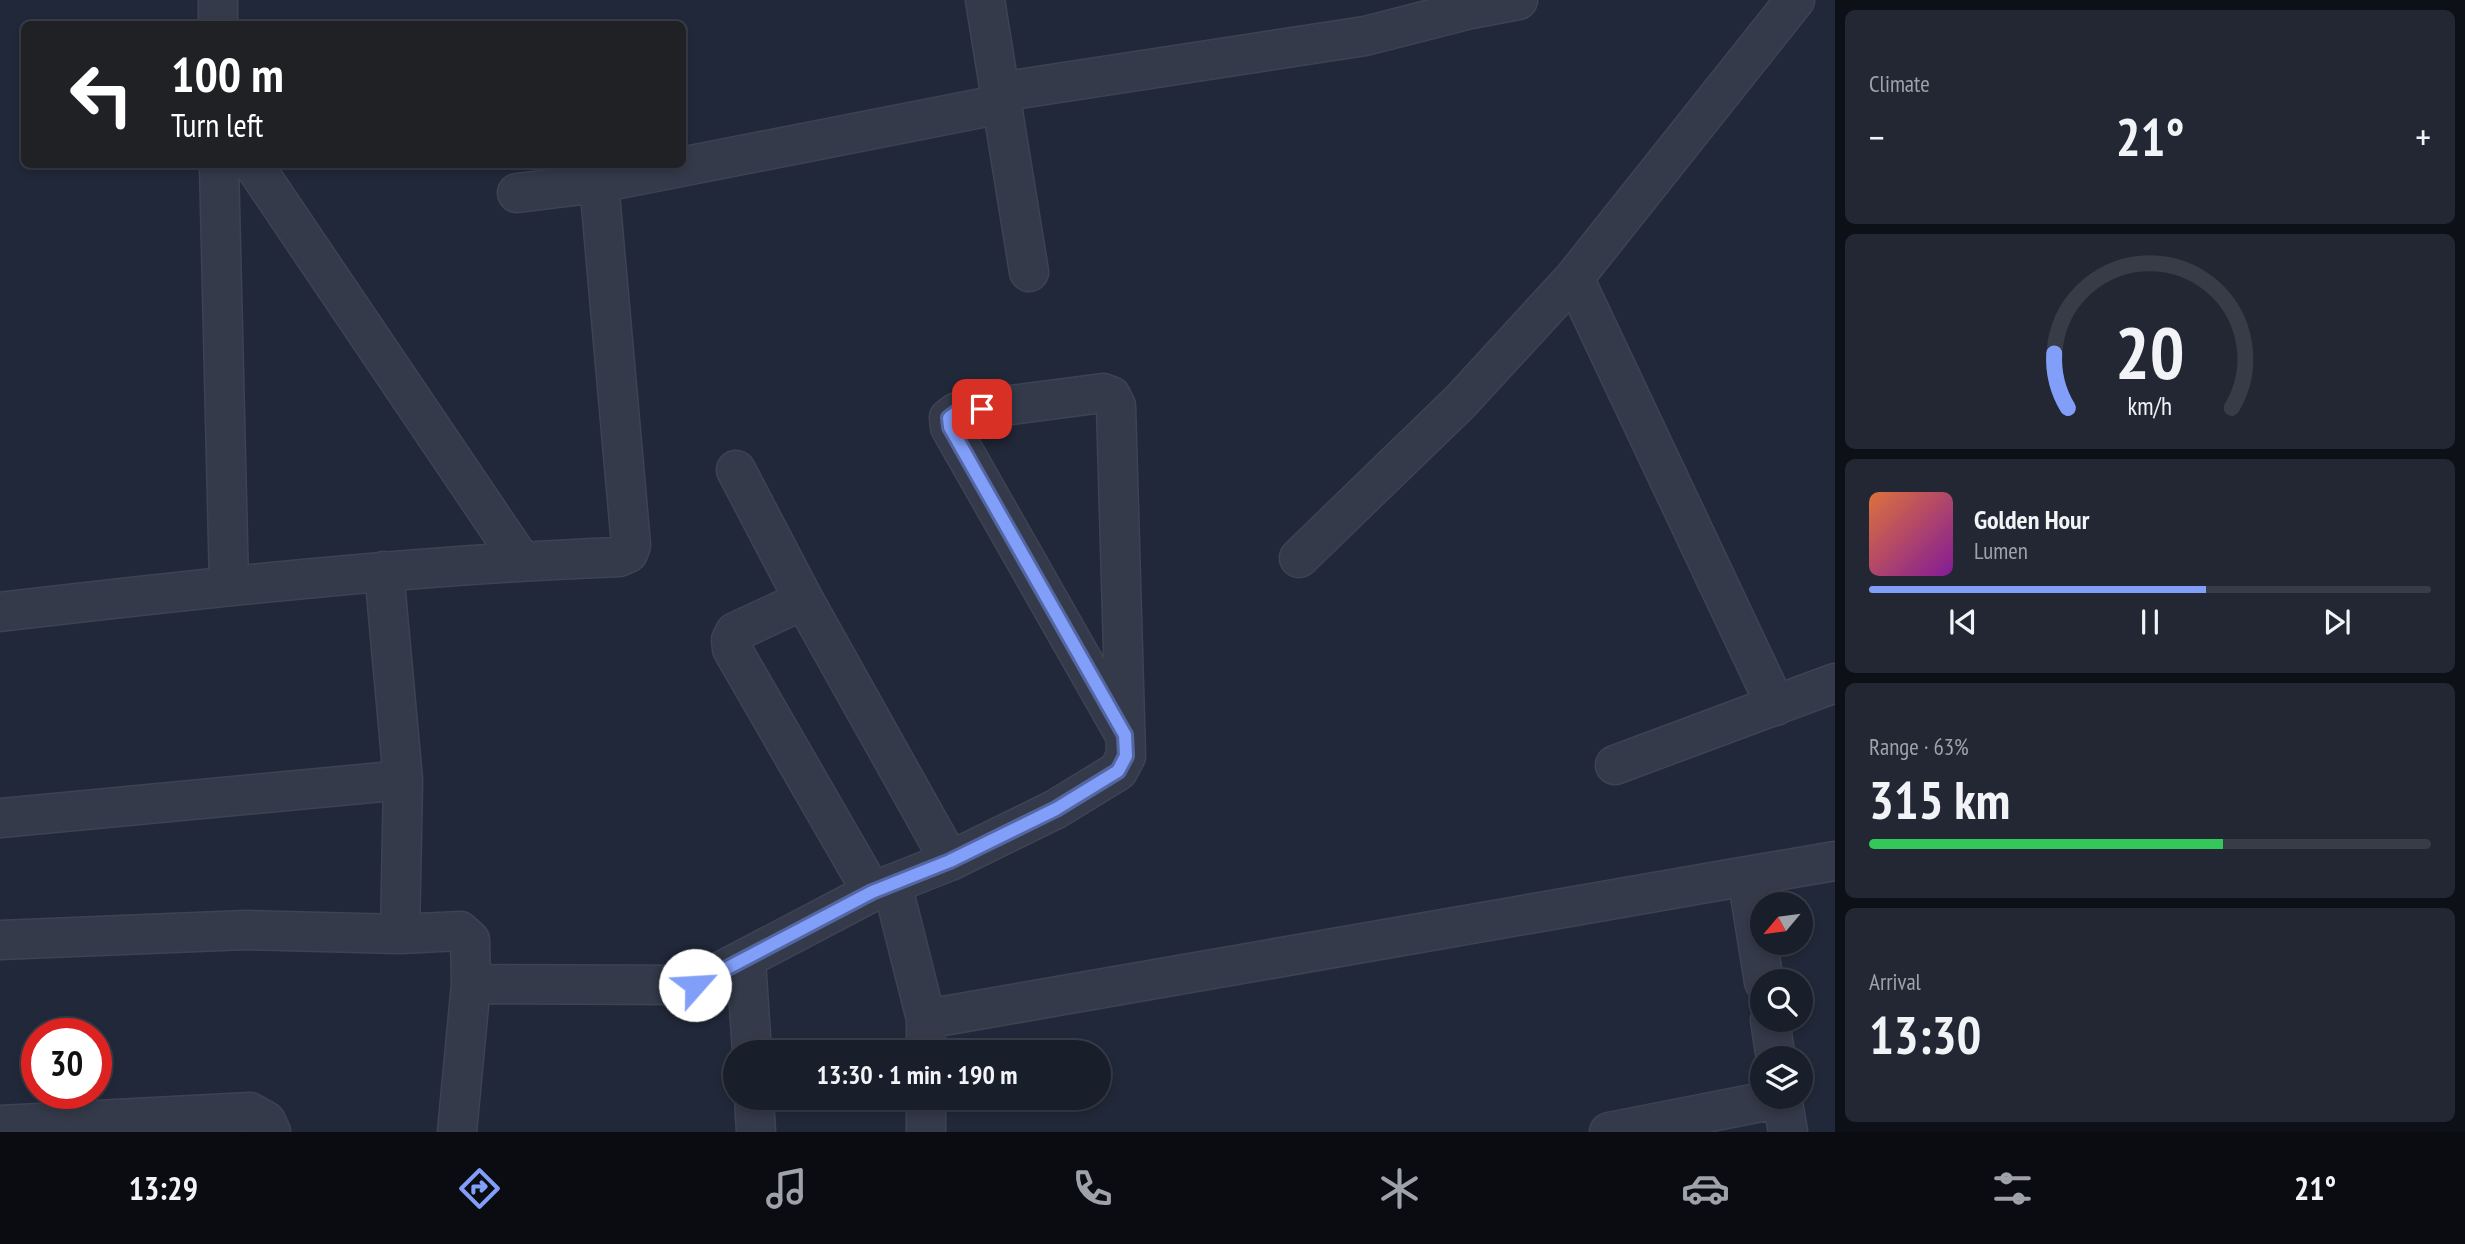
<!DOCTYPE html>
<meta charset="utf-8">
<style>
:root{--surface:#191e2b;--page:#222733;--text:#f1f3f6;--muted:#9fa2a9;--line:#373c47;--accent:#819ff9}
body{margin:0;font-family:"PT Sans Narrow",sans-serif;background:var(--page);color:var(--text);height:100vh;display:flex;flex-direction:column;font-size:26px;white-space:nowrap}
*{box-sizing:border-box;margin:0}
p{font-size:23px;color:var(--muted)}
.icon{flex:none;width:38px;height:38px;fill:none;stroke:currentColor;stroke-width:2;stroke-linecap:round;stroke-linejoin:round}
.map{position:relative;flex:1;overflow:hidden}
.sheet{display:flex;flex-direction:column;gap:10px;padding:10px;background:#0e1018;width:630px}
.sheet>*{flex:none}
.hud{position:absolute;left:21px;top:21px;width:665px;height:147px;border-radius:10px;box-shadow:0 4px 10px #0003,0 0 0 2px var(--line);background:#202124;color:#fff;overflow:hidden}
.needle{width:46px;rotate:241deg}
.fabs{position:absolute;left:1750px;top:892px;display:grid;gap:14px}
.fabs a{display:grid;place-items:center;width:63px;height:63px;border-radius:50%;background:var(--surface);box-shadow:0 4px 10px #0003,0 0 0 2px var(--line);font-size:35px}
.speed{position:absolute;left:21px;top:1018px;display:flex;gap:14px;font-size:35px;font-weight:700;text-align:center}
.speed>*{display:grid;place-content:center;width:91px;height:91px;border-radius:50%;background:var(--surface);box-shadow:0 4px 10px #0003,0 0 0 2px var(--line);line-height:1}
.speed .limit{border:10px solid #d22;background:#fff;color:#111}
.pin{position:absolute;display:grid;place-items:center;width:60px;height:60px;color:#fff;margin:-30px;border-radius:14px;box-shadow:0 4px 10px #0006}
.me{position:absolute;width:77px;margin:-38px;rotate:64deg;stroke-linejoin:round;filter:drop-shadow(0 0 5px #0008)}
.turn{display:flex;align-items:center;gap:24px;height:147px;padding:0 35px;font-size:32px}
.turn .icon{width:91px;height:91px;stroke-width:2.5}
.turn b{display:block;font-size:49px;line-height:60px}
.big{font-size:52px;font-weight:600;line-height:1.1}
.sheet .widget{flex:1;display:flex;flex-direction:column;justify-content:center;gap:10px;min-width:0;padding:0 24px;border-radius:10px;background:var(--page)}
.sheet .dial{align-items:center;gap:0}
.dial svg{height:182px;overflow:visible;fill:none;stroke:var(--line);stroke-width:7;stroke-linecap:round;text-anchor:middle}
.dial text{fill:var(--text);stroke:none}
.song{display:flex;align-items:center;gap:21px}
.cover{width:84px;height:84px;border-radius:10px;background:linear-gradient(135deg,hsl(20 70% 55%),hsl(290 70% 35%))}
.played{height:7px;border-radius:4px;background:linear-gradient(90deg,var(--accent) 60%,var(--line) 60%)}
.keys{display:flex;justify-content:space-around;direction:ltr}
.heat{display:flex;justify-content:space-between;align-items:center;font-size:38px;direction:ltr}
.charge{height:10px;border-radius:5px;background:linear-gradient(90deg,#34c759 63%,var(--line) 0)}
.trip{position:absolute;left:723px;top:1040px;width:388px;height:70px;border-radius:35px;background:var(--surface);box-shadow:0 4px 10px #0003,0 0 0 2px var(--line);font-weight:600;line-height:70px;text-align:center}
.menu{display:flex;height:112px;justify-content:space-around;align-items:center;background:#0a0c11;color:var(--muted)}
.menu .icon{width:49px;height:49px}
.menu .on{color:var(--accent)}
.menu b{font-size:32px;color:var(--text)}
main{display:flex;flex:1;min-height:0}
.map>svg:first-child{display:block}
.lines{fill:none;stroke-linecap:round;stroke-linejoin:round}
.minor-casing{stroke:#3e4353;stroke-width:41}
.minor{stroke:#343a4a;stroke-width:38}
.route-casing{stroke:#5467a2;stroke-width:18}
.route{stroke:#819ff9;stroke-width:12}
</style>
<main>
<div class="map">
<svg width="1835" height="1132" viewBox="0 0 1835 1132">
<rect width="100%" height="100%" fill="#212839"/>
<g class="lines">
<g class="minor-casing">
<path id="minor" d="M 985,0 L 1029,272
M 218,24 L 218,0
M 1000,92 L 1365,36 L 1471,9 L 1518,0
M 219,164 L 229,585
M 253,164 L 521,561
M 517,193 L 599,183 L 1002,104
M 1574,278 L 1776,706
M 736,470 L 804,600 L 950,861 L 872,892
M 1299,558 L 1461,401 L 1574,278 L 1795,0
M 384,571 L 403,780 L 400,934
M 0,612 C 206,588 412,565 619,557 L 628,553 L 631,545 L 599,183
M 1615,765 L 1835,683
M 0,818 L 403,780
M 950,861 L 1056,809 L 1118,771 L 1126,756 L 1116,406 L 1111,396 L 1103,393 L 957,412 L 949,418 L 950,427 L 1125,735
M 892,884 L 926,1019 L 926,1052
M 0,940 L 246,930 L 400,934 L 460,931 L 470,940 L 471,984 L 457,1132
M 746,960 L 752,1052
M 1764,982 L 1747,876 L 1835,861
M 471,984 L 695,985 L 872,892 L 732,649 L 731,640 L 735,632 L 804,600
M 926,1019 L 1747,876
M 1770,1020 L 1776,1059
M 754,1097 L 756,1132
M 926,1097 L 926,1132
M 1782,1097 L 1788,1132
M 0,1125 L 250,1112 L 266,1121 L 271,1132
M 1609,1132 L 1782,1098"/>
</g>
<use href="#minor" class="minor"/>
</g>
<g class="lines">
<g class="route-casing">
<path id="route" d="M 695,985 L 872,892 L 950,861 L 1056,809 L 1118,771 L 1126,756 L 1125,735 L 950,427 L 949,418 L 957,412 L 982,409"/>
</g>
<use href="#route" class="route"/>
</g>
</svg>
<div class="fabs">
<a><svg class="needle" viewBox="-14 -14 28 28"><path d="M0-13l5 13h-10z" fill="#e53935"/><path d="M0 13l5-13h-10z" fill="#9fa2a9"/></svg></a>
<a><svg class="icon" aria-label="search" viewBox="0 0 24 24"><circle cx="10" cy="10" r="6"/><path d="M15 15l6 6"/></svg></a>
<a><svg class="icon" aria-label="layers" viewBox="0 0 24 24"><path d="M12 4l9 5-9 5-9-5zM3 14l9 5 9-5"/></svg></a>
</div>
<div class="speed"><div class="limit">30</div></div>
<div class="pin" style="left:982px;top:409px;background:#d93025"><svg class="icon" aria-label="arrive" viewBox="0 0 24 24"><path d="M6 21V4h12l-3 4 3 4H6"/></svg></div>
<svg class="me" style="left:695px;top:985px" viewBox="-20 -20 40 40"><circle r="19" fill="#fff"/><path d="M0-13L10 11 0 6-10 11z" fill="#819ff9"/></svg>
<div class="trip">13:30 · 1 min · 190 m</div>
<div class="hud">
<div class="turn"><svg class="icon" aria-label="left" viewBox="0 0 24 24"><path d="M17 20v-9H6M10 6l-5 5 5 5"/></svg><div><b>100 m</b>Turn left</div></div>
</div>
</div>
<section class="sheet">
<div class="widget"><p>Climate</p>
<div class="heat"><a>−</a><b class="big">21°</b><a>+</a></div>
</div>
<div class="widget dial"><svg viewBox="0 0 100 80">
<path d="M14 69A42 42 0 1 1 86 69"/>
<path d="M14 69A42 42 0 0 1 8 45" stroke="#819ff9"/>
<text x="50" y="56" font-size="32" font-weight="700">20</text>
<text x="50" y="72" font-size="11">km/h</text>
</svg></div>
<div class="widget">
<div class="song"><i class="cover"></i><div><b>Golden Hour</b><p>Lumen</p></div></div>
<div class="played"></div>
<div class="keys"><svg class="icon" aria-label="previous" viewBox="0 0 24 24"><path d="M18 5L8 12l10 7zM5 5v14"/></svg><svg class="icon" aria-label="pause" viewBox="0 0 24 24"><path d="M8 5v14M16 5v14"/></svg><svg class="icon" aria-label="next" viewBox="0 0 24 24"><path d="M6 5l10 7-10 7zM19 5v14"/></svg></div>
</div>
<div class="widget"><p>Range · 63%</p><b class="big">315 km</b><div class="charge"></div></div>
<div class="widget"><p>Arrival</p><b class="big">13:30</b></div>
</section>
</main>
<nav class="menu">
<b>13:29</b>
<svg class="icon on" aria-label="directions" viewBox="0 0 24 24"><path d="M12 3l9 9-9 9-9-9zM9 14v-3h6M13 9l2 2-2 2"/></svg>
<svg class="icon" aria-label="music" viewBox="0 0 24 24"><path d="M9 18V5l10-2v13"/><circle cx="6" cy="18" r="3"/><circle cx="16" cy="16" r="3"/></svg>
<svg class="icon" aria-label="phone" viewBox="0 0 24 24"><path d="M5 4h4l2 5-3 2q2 4 5 5l2-3 5 2v4C11 20 4 13 5 4z"/></svg>
<svg class="icon" aria-label="climate" viewBox="0 0 24 24"><path d="M12 3v18M4 7l16 10M4 17L20 7"/></svg>
<svg class="icon" aria-label="car" viewBox="0 0 24 24"><path d="M5 17H2v-5l4-1 3-4h7l3 4 3 1v5h-3M9 17h6M6 11h13"/><circle cx="7" cy="17" r="2"/><circle cx="17" cy="17" r="2"/></svg>
<svg class="icon" aria-label="filters" viewBox="0 0 24 24"><path d="M4 7h16M4 17h16"/><circle cx="9" cy="7" r="2"/><circle cx="15" cy="17" r="2"/></svg>
<b>21°</b>
</nav>
